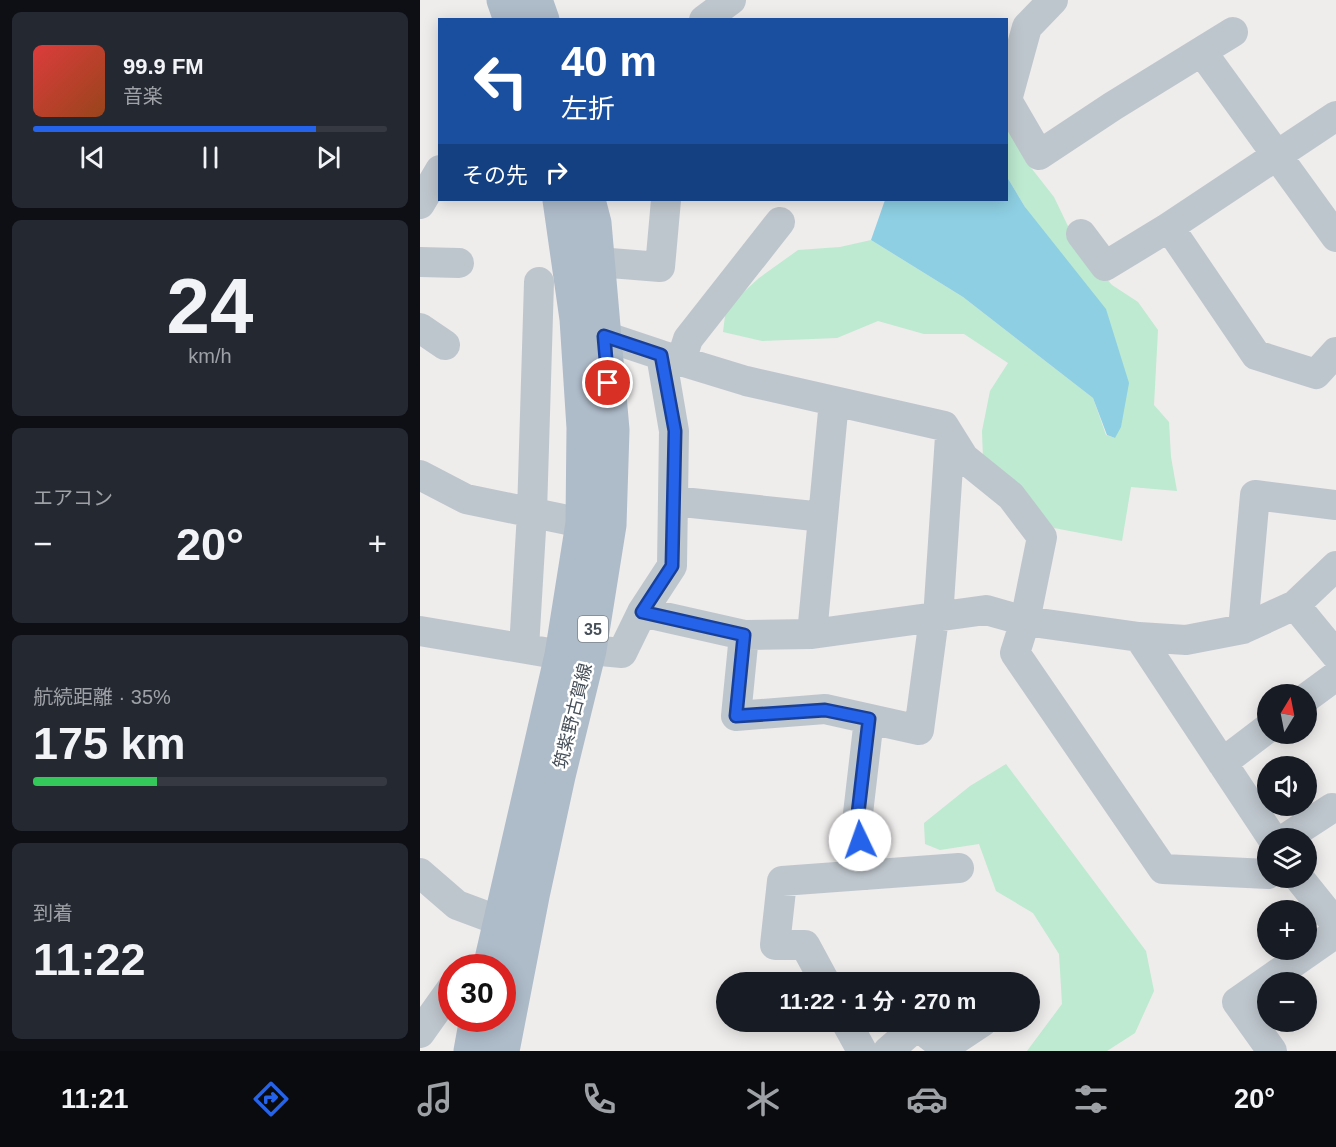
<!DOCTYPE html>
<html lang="ja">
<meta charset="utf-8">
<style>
:root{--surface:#171b24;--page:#242831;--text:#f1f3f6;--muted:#9ea1a6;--line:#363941;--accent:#2563eb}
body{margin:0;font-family:Helvetica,"Noto Sans JP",sans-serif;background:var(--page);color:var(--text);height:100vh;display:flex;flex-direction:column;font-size:22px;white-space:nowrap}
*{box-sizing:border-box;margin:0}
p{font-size:20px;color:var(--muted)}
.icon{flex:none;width:33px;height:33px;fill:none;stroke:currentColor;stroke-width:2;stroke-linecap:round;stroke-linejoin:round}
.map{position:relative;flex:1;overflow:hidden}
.sheet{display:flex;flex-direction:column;gap:12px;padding:12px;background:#0d0f14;width:420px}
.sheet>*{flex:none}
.guide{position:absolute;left:18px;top:18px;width:570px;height:183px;border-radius:0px;box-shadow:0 3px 15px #0003;background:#1a4fa0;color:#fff;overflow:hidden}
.needle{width:39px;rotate:10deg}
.buttons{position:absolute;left:837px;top:684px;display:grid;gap:12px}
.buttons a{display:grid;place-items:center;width:60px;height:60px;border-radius:50%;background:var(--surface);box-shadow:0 3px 15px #0003;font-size:30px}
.speed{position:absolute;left:18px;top:954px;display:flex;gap:12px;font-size:30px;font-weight:700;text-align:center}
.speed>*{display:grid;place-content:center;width:78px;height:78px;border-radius:50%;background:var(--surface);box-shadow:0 3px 15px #0003;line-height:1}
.speed .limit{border:9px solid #d22;background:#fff;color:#111}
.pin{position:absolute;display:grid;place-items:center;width:51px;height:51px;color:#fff;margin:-26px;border:3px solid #fff;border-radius:50%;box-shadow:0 2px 6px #0007}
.me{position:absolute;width:66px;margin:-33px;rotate:357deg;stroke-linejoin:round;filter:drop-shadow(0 0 4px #0008)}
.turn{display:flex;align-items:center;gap:21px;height:126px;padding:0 24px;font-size:27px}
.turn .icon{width:78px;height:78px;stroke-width:2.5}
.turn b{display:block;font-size:42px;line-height:51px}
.then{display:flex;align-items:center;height:57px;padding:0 24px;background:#0003;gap:12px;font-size:22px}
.big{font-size:45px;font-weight:700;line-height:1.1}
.sheet .widget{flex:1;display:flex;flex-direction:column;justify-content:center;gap:9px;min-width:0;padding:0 21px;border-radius:9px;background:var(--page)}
.sheet .dial{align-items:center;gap:0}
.dial b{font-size:78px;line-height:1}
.song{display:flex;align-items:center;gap:18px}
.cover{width:72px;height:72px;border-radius:9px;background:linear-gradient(135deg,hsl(0 70% 55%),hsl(20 70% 35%))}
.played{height:6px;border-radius:3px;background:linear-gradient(90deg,var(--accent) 80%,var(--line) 80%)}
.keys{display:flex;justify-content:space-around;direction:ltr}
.heat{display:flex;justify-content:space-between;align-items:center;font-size:33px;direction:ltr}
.charge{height:9px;border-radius:4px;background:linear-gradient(90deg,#34c759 35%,var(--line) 0)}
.trip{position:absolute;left:296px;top:972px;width:324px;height:60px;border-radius:30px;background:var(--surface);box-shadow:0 3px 15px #0003;font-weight:700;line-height:60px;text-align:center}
.tabs{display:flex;height:96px;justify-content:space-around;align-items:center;background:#090b0e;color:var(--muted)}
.tabs .icon{width:42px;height:42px}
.tabs .on{color:var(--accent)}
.tabs b{font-size:27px;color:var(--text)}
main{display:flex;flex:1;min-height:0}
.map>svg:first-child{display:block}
.green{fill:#bdead0}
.water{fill:#8ecfe3}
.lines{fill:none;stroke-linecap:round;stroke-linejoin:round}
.minor{stroke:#bec6cd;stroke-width:30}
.major{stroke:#aebbc9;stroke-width:33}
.route-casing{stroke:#184099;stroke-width:15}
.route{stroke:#2563eb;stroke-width:10}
.labels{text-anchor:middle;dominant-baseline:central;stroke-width:5;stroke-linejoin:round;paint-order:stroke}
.shield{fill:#fff;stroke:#7e848a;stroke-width:1.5}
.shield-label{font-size:16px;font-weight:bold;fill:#464f58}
.street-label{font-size:18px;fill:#464f58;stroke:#fff}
</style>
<main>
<section class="sheet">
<div class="widget">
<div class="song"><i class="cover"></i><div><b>99.9 FM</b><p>音楽</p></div></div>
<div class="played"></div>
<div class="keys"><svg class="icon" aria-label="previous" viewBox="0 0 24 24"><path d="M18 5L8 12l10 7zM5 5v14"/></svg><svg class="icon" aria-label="pause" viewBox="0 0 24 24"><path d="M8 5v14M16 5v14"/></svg><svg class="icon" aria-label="next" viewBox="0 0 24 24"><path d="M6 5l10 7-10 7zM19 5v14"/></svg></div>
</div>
<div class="widget dial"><b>24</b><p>km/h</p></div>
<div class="widget"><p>エアコン</p>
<div class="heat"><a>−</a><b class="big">20°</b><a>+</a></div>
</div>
<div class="widget"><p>航続距離 · 35%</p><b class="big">175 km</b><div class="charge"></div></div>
<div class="widget"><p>到着</p><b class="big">11:22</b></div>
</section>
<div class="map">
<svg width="916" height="1051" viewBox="0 0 916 1051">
<rect width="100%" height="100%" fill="#efecec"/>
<path class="green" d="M 587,119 L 605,160 L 634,197 L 658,247 L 692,285 L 718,302 L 738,330 L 734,405 L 749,422 L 751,457 L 757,491 L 711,487 L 702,541 L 634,528 L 563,459 L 562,431 L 570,391 L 588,363 L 544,334 L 504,334 L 458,321 L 417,338 L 342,341 L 303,332 L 306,308 L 339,278 L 378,250 L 420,247 L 451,240 L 543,297 L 673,398 L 686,435 L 695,438 L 605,207 L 587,177 Z
M 586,764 L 726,951 L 734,991 L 715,1033 L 687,1051 L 607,1051 L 642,1004 L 639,954 L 613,913 L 576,891 L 559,844 L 520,850 L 505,844 L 504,823 L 550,786 Z"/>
<path class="water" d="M 587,177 L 605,207 L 686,309 L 709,383 L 701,427 L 695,438 L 687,435 L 673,398 L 543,297 L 451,240 L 465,200 L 586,200 Z"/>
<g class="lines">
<path class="minor" d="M 633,0 L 607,27 L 587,100 L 619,155 L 693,106 L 813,32
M 284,20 L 311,0
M 782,52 L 916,237
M 0,204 L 20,170
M 749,227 L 836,355 L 896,374 L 916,352
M 661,234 L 685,266 L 749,227 L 916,116
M 0,262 L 39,263
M 178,262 L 240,267 L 246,200
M 0,328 L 25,345
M 184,336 L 241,355 L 326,381 L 524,426 L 544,458 L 591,496 L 622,537 L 605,621 L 595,653 L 743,869 L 848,874
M 261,361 L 268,339 L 360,222
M 0,475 L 46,499 L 162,523
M 253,501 L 403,517
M 875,605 L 916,655
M 222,612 L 324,635 L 392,634 L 566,610 L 605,621 L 719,637 L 766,640 L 823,629 L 875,605 L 916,566
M 518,618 L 530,436
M 823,629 L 835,495 L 916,505
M 0,631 L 124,652
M 392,634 L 414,401
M 324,635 L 316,716 L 405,709 L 499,730 L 514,618
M 719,637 L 852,838
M 104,648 L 112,513 L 119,282
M 170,650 L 202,653 L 222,612 L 252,566 L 254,431 L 241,355
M 886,698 L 916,676
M 802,763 L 848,728
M 866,838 L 912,808
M 0,873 L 37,905 L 80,921
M 446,875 L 437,822 L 449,719
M 879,878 L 916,924
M 405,982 L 385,945 L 355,945 L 362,881 L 539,868
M 426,1022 L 442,1051
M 0,1033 L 32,988
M 468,1051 L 497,1026 L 519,1043 L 538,1038 L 562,1022
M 852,1051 L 817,1002 L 916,933"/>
<path class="major" d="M 83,0 L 90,20
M 116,0 L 123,20
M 69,968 L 141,655 L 162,523 L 163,428 L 156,319 L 139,200
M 50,1051 L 56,1018
M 83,1051 L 113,896 L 139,776 L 170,650 L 190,525 L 193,430 L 175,223 L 169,200"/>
</g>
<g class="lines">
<g class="route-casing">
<path id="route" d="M 188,383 L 184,336 L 241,355 L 255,431 L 252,566 L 222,612 L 324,635 L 316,716 L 405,710 L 449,719 L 437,822 L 440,840"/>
</g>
<use href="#route" class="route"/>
</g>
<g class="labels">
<rect class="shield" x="158" y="616" width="30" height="26" rx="4.5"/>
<g class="shield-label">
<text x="173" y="629">35</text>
</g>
<g class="street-label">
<text transform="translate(153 716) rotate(-76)">筑紫野古賀線</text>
</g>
</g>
</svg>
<div class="buttons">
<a><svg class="needle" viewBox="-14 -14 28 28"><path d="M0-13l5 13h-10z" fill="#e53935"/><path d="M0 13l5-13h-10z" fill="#9ea1a6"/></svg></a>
<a><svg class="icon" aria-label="sound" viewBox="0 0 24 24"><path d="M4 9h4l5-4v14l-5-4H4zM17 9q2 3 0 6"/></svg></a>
<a><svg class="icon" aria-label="layers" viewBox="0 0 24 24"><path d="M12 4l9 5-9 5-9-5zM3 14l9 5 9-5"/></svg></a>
<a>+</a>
<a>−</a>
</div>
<div class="speed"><div class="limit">30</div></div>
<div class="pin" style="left:188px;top:383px;background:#d93025"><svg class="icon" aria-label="arrive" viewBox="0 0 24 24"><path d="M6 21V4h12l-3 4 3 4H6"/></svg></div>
<svg class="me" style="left:440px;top:840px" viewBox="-20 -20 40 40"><circle r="19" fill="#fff"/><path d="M0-13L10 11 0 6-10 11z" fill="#2563eb"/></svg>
<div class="trip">11:22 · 1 分 · 270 m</div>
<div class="guide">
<div class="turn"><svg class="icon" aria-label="left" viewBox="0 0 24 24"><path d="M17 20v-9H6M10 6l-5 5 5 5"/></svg><div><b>40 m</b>左折</div></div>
<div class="then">その先<svg class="icon" aria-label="right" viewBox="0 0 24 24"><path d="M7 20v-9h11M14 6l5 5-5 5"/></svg></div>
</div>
</div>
</main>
<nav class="tabs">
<b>11:21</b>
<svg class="icon on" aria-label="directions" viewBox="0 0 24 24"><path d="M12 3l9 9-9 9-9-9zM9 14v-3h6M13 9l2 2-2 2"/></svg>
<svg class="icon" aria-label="music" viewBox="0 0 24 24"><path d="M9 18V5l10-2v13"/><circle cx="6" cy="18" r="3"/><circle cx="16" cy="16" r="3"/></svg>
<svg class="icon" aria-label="phone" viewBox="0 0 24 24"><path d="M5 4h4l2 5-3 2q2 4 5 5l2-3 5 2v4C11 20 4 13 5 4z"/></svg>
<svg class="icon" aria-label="climate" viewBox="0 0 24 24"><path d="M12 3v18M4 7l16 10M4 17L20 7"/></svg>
<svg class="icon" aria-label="car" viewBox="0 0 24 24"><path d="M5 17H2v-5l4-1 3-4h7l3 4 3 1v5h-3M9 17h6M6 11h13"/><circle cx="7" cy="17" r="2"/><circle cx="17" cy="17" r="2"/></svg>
<svg class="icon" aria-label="filters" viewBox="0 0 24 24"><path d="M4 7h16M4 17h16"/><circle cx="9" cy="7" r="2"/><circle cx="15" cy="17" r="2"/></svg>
<b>20°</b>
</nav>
